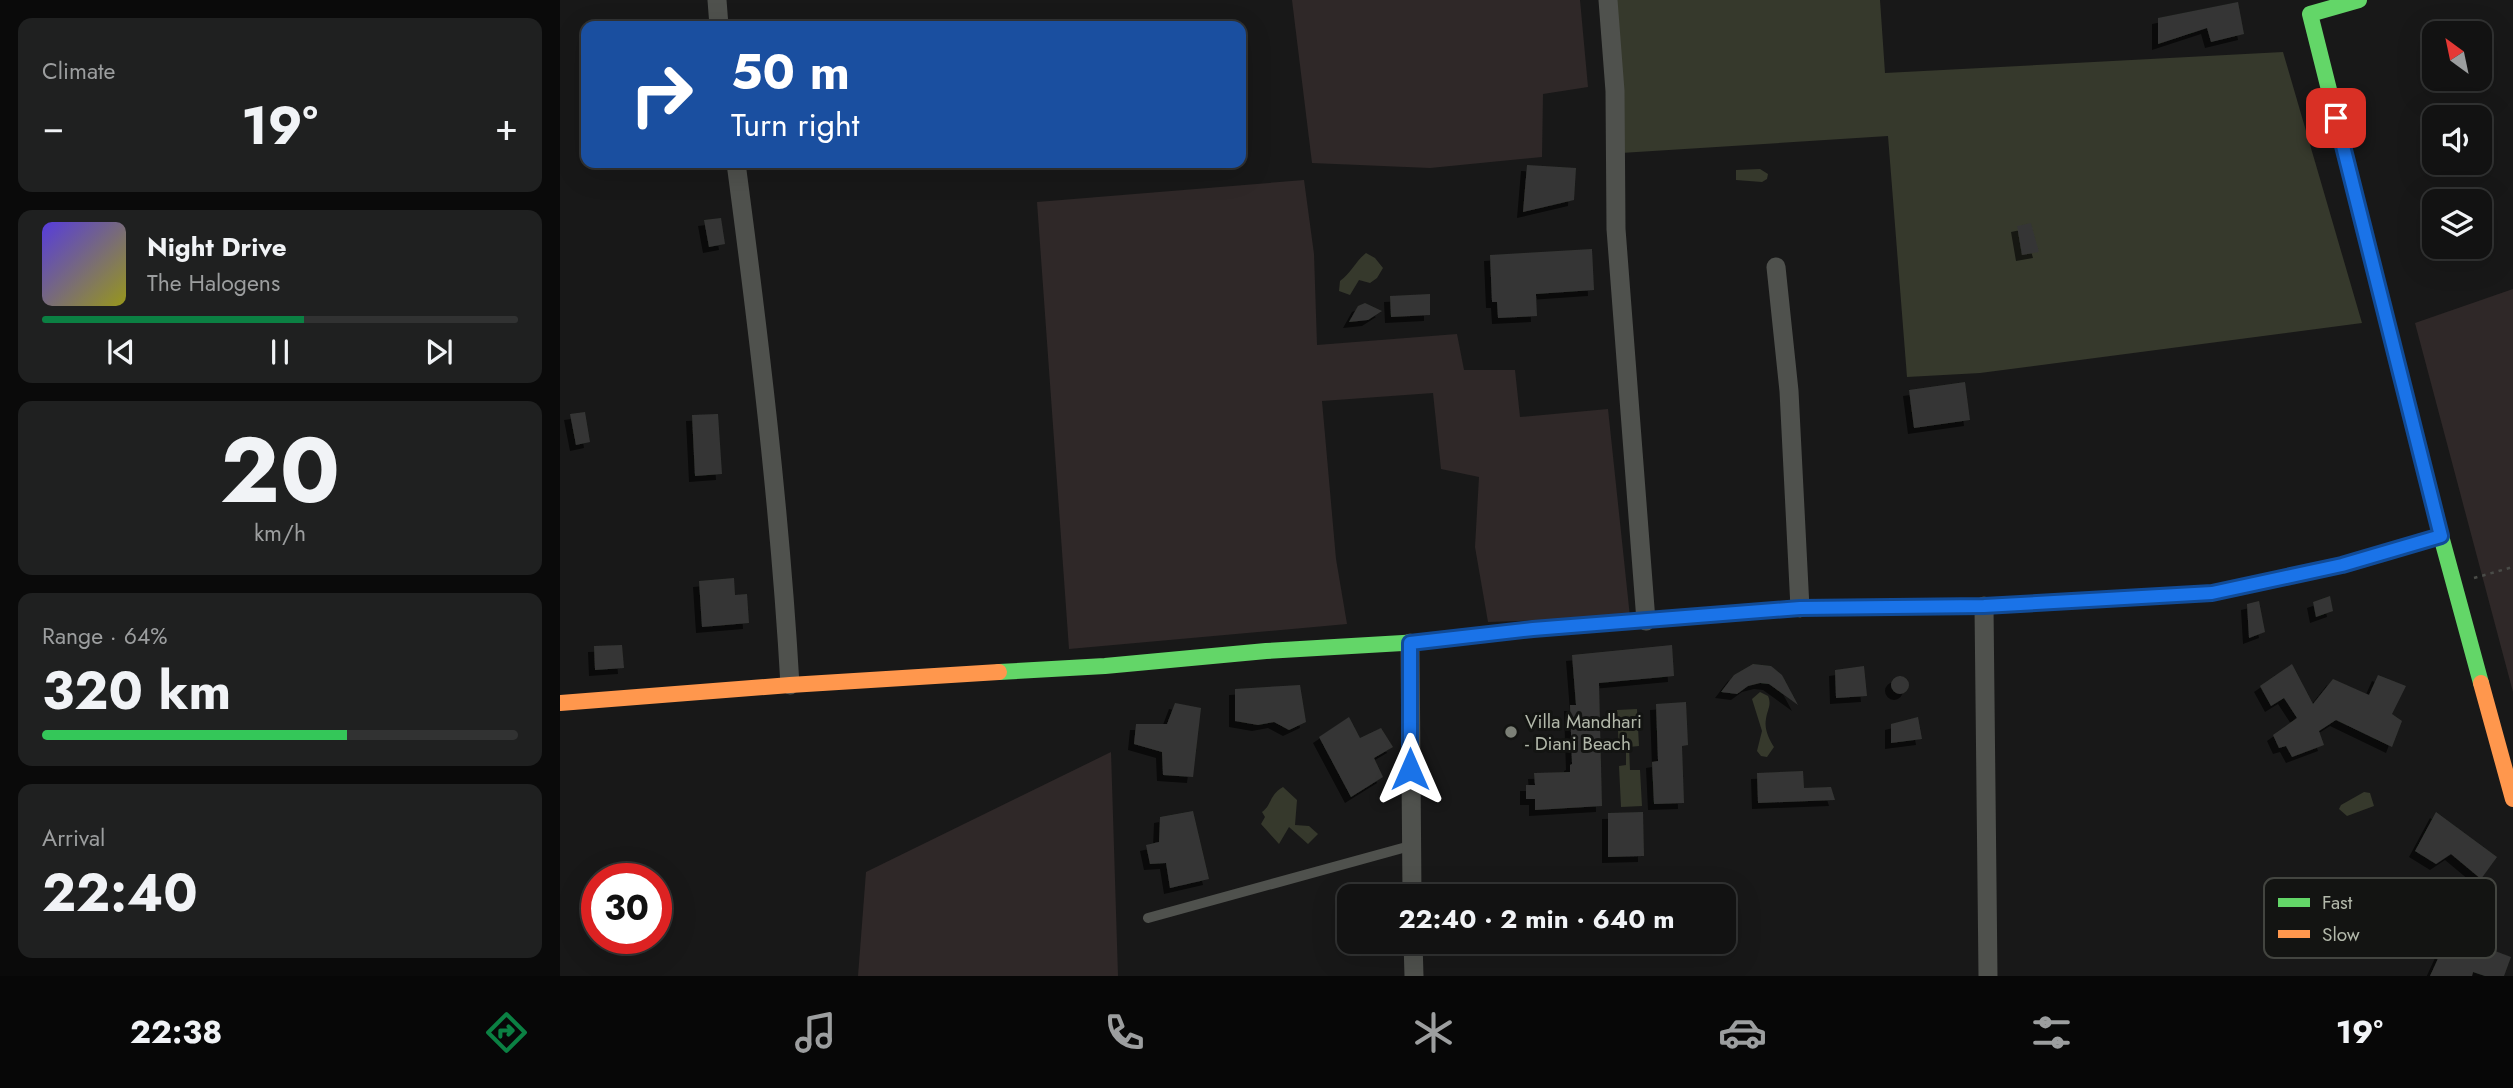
<!DOCTYPE html>
<meta charset="utf-8">
<style>
:root{--surface:#121212;--page:#1f2020;--text:#f1f3f6;--muted:#9c9e9f;--line:#313232;--accent:#0b8043}
body{margin:0;font-family:Jost,sans-serif;background:var(--page);color:var(--text);height:100vh;display:flex;flex-direction:column;font-size:26px;white-space:nowrap}
*{box-sizing:border-box;margin:0}
p{font-size:23px;color:var(--muted)}
.icon{flex:none;width:38px;height:38px;fill:none;stroke:currentColor;stroke-width:2;stroke-linecap:round;stroke-linejoin:round}
.map{position:relative;flex:1;overflow:hidden}
.drawer{display:flex;flex-direction:column;gap:18px;padding:18px;background:#0a0a0a;width:560px}
.drawer>*{flex:none}
.banner{position:absolute;left:21px;top:21px;width:665px;height:147px;border-radius:14px;box-shadow:0 7px 28px #0002,0 0 0 2px var(--line);background:#1a4fa0;color:#fff;overflow:hidden}
.needle{width:46px;rotate:327deg}
.fabs{position:absolute;left:1862px;top:21px;display:grid;gap:14px}
.fabs a{display:grid;place-items:center;width:70px;height:70px;border-radius:14px;background:var(--surface);box-shadow:0 7px 28px #0002,0 0 0 2px var(--line);font-size:35px}
.speed{position:absolute;left:21px;top:863px;display:flex;gap:14px;font-size:35px;font-weight:700;text-align:center}
.speed>*{display:grid;place-content:center;width:91px;height:91px;border-radius:50%;background:var(--surface);box-shadow:0 7px 28px #0002,0 0 0 2px var(--line);line-height:1}
.speed .limit{border:10px solid #d22;background:#fff;color:#111}
.pin{position:absolute;display:grid;place-items:center;width:60px;height:60px;color:#fff;margin:-30px;border-radius:14px;box-shadow:0 4px 10px #0006}
.me{position:absolute;width:77px;margin:-38px;rotate:0deg;stroke-linejoin:round;filter:drop-shadow(0 0 5px #0008)}
.turn{display:flex;align-items:center;gap:24px;height:147px;padding:0 35px;font-size:32px}
.turn .icon{width:91px;height:91px;stroke-width:2.5}
.turn b{display:block;font-size:49px;line-height:60px}
.big{font-size:52px;font-weight:700;line-height:1.1}
.drawer .widget{flex:1;display:flex;flex-direction:column;justify-content:center;gap:10px;min-width:0;padding:0 24px;border-radius:14px;background:var(--page)}
.drawer .dial{align-items:center;gap:0}
.dial b{font-size:91px;line-height:1}
.song{display:flex;align-items:center;gap:21px}
.cover{width:84px;height:84px;border-radius:10px;background:linear-gradient(135deg,hsl(250 70% 55%),hsl(60 70% 35%))}
.played{height:7px;border-radius:4px;background:linear-gradient(90deg,var(--accent) 55%,var(--line) 55%)}
.keys{display:flex;justify-content:space-around;direction:ltr}
.heat{display:flex;justify-content:space-between;align-items:center;font-size:38px;direction:ltr}
.charge{height:10px;border-radius:5px;background:linear-gradient(90deg,#34c759 64%,var(--line) 0)}
.trip{position:absolute;left:777px;top:884px;width:399px;height:70px;border-radius:14px;background:var(--surface);box-shadow:0 7px 28px #0002,0 0 0 2px var(--line);font-weight:700;line-height:70px;text-align:center}
.dock{display:flex;height:112px;justify-content:space-around;align-items:center;background:#070707;color:var(--muted)}
.dock .icon{width:49px;height:49px}
.dock .active{color:var(--accent)}
.dock b{font-size:32px;color:var(--text)}
main{display:flex;flex:1;min-height:0}
.map>svg:first-child{display:block}
.green{fill:#2f2828}
.water{fill:#36392c}
.building{fill:#353634;filter:url(#shadow)}
.lines{fill:none;stroke-linecap:round;stroke-linejoin:round}
.path{stroke:#4a4c48;stroke-width:2.5;stroke-dasharray:3.5 5;stroke-linecap:butt}
.lane{stroke:#4f514d;stroke-width:10}
.street{stroke:#4f514d;stroke-width:19}
.fast{stroke:#63d668;stroke-width:16}
.slow{stroke:#ff974d;stroke-width:16}
.route-casing{stroke:#114b97;stroke-width:18}
.route{stroke:#1a73e8;stroke-width:12}
.poi-dot{fill:#7c8077;stroke:#131412;stroke-width:2.5}
.labels{text-anchor:middle;dominant-baseline:central;stroke-width:6;stroke-linejoin:round;paint-order:stroke}
.poi-label{font-size:19px;fill:#b2b8aa;stroke:#131412;text-anchor:start}
.key{fill:#131412;stroke:#434540;stroke-width:2}
.key-label{font-size:19px;fill:#b2b8aa}
</style>
<main>
<section class="drawer">
<div class="widget"><p>Climate</p>
<div class="heat"><a>−</a><b class="big">19°</b><a>+</a></div>
</div>
<div class="widget">
<div class="song"><i class="cover"></i><div><b>Night Drive</b><p>The Halogens</p></div></div>
<div class="played"></div>
<div class="keys"><svg class="icon" aria-label="previous" viewBox="0 0 24 24"><path d="M18 5L8 12l10 7zM5 5v14"/></svg><svg class="icon" aria-label="pause" viewBox="0 0 24 24"><path d="M8 5v14M16 5v14"/></svg><svg class="icon" aria-label="next" viewBox="0 0 24 24"><path d="M6 5l10 7-10 7zM19 5v14"/></svg></div>
</div>
<div class="widget dial"><b>20</b><p>km/h</p></div>
<div class="widget"><p>Range · 64%</p><b class="big">320 km</b><div class="charge"></div></div>
<div class="widget"><p>Arrival</p><b class="big">22:40</b></div>
</section>
<div class="map">
<svg width="1953" height="976" viewBox="0 0 1953 976">
<defs>
<filter id="shadow"><feDropShadow dx="-6" dy="6" stdDeviation="0" flood-color="#0009"/></filter>
</defs>
<rect width="100%" height="100%" fill="#181818"/>
<path class="green" d="M 732,0 L 1020,0 L 1028,87 L 983,94 L 982,157 L 870,168 L 752,163 Z
M 744,180 L 754,254 L 757,345 L 897,334 L 904,370 L 955,370 L 960,417 L 1048,409 L 1070,617 L 928,622 L 915,547 L 919,477 L 881,469 L 873,393 L 762,401 L 776,559 L 787,624 L 509,649 L 477,202 Z
M 1953,289 L 1953,692 L 1855,323 Z
M 551,752 L 558,976 L 298,976 L 306,872 Z"/>
<path class="water" d="M 1054,0 L 1320,0 L 1325,73 L 1723,52 L 1802,323 L 1420,373 L 1347,377 L 1328,136 L 1061,153 Z
M 1200,169 L 1208,174 L 1207,179 L 1202,182 L 1176,180 L 1176,170 Z
M 806,253 L 815,258 L 823,268 L 817,278 L 810,283 L 799,280 L 790,295 L 779,291 L 780,281 C 791,273 795,262 806,253 Z
M 1200,692 L 1208,696 C 1212,705 1207,710 1206,719 C 1204,729 1209,739 1214,747 L 1207,757 L 1201,756 L 1197,751 L 1202,731 L 1192,699 Z
M 1077,709 L 1079,746 L 1069,747 L 1070,770 L 1080,770 L 1082,806 L 1061,807 L 1059,766 L 1066,765 L 1066,751 L 1059,751 L 1057,710 Z
M 723,787 L 737,800 L 735,825 L 749,826 L 758,834 L 748,844 L 729,827 L 719,844 L 701,824 L 705,817 L 702,812 C 712,805 709,795 723,787 Z
M 1804,792 L 1810,793 L 1814,806 L 1787,816 L 1779,809 L 1781,805 Z"/>
<path class="building" d="M 1678,2 L 1684,34 L 1651,42 L 1647,28 L 1598,44 L 1598,18 Z
M 967,165 L 1016,168 L 1014,200 L 963,212 Z
M 161,218 L 165,244 L 149,247 L 144,220 Z
M 1471,223 L 1479,252 L 1462,255 L 1457,226 Z
M 1032,249 L 1034,290 L 976,294 L 977,316 L 938,318 L 937,302 L 932,302 L 930,255 Z
M 870,294 L 870,315 L 831,317 L 830,296 Z
M 805,303 L 822,311 L 808,320 L 789,322 L 798,306 Z
M 1405,382 L 1410,420 L 1354,428 L 1349,390 Z
M 25,412 L 30,442 L 16,445 L 10,414 Z
M 158,414 L 162,474 L 135,476 L 132,415 Z
M 174,578 L 175,595 L 187,594 L 189,623 L 142,627 L 139,581 Z
M 1770,596 L 1773,611 L 1756,617 L 1753,602 Z
M 1699,601 L 1705,632 L 1689,638 L 1687,604 Z
M 62,645 L 64,668 L 35,670 L 34,646 Z
M 1112,645 L 1114,676 L 1039,683 L 1042,806 L 975,810 L 975,799 L 966,799 L 966,785 L 975,785 L 974,773 L 1010,772 L 1010,765 L 1012,764 L 1010,705 L 1016,705 L 1012,655 Z
M 1193,664 L 1211,666 L 1222,675 L 1238,705 L 1209,684 L 1200,683 L 1188,686 L 1177,694 L 1161,692 L 1174,675 Z
M 1732,664 L 1753,704 L 1773,679 L 1809,695 L 1818,675 L 1846,686 L 1832,714 L 1842,721 L 1832,747 L 1776,720 L 1759,731 L 1764,745 L 1732,757 L 1726,746 L 1719,748 L 1713,735 L 1737,718 L 1724,698 L 1711,706 L 1700,686 Z
M 1304,666 L 1307,696 L 1276,698 L 1275,670 Z
M1331 685a9 9 0 1 1 18 0a9 9 0 1 1-18 0Z
M 740,685 L 746,722 L 729,730 L 714,722 L 698,725 L 675,721 L 675,689 Z
M 1126,702 L 1128,745 L 1122,746 L 1124,803 L 1094,804 L 1092,762 L 1098,761 L 1096,704 Z
M 615,703 L 641,708 L 633,777 L 603,775 L 602,752 L 574,744 L 576,724 L 607,724 Z
M 789,717 L 800,738 L 821,728 L 833,747 L 814,758 L 823,777 L 791,797 L 759,737 Z
M 1358,717 L 1362,739 L 1331,743 L 1331,724 Z
M 1243,771 L 1244,788 L 1271,787 L 1275,800 L 1198,803 L 1197,773 Z
M 633,811 L 649,879 L 610,888 L 606,863 L 590,864 L 586,845 L 599,842 L 600,817 Z
M 1083,812 L 1084,856 L 1048,857 L 1048,813 Z
M 1876,812 L 1937,857 L 1921,879 L 1891,854 L 1876,864 L 1855,851 Z
M 1919,945 L 1951,957 L 1944,976 L 1925,976 L 1913,972 L 1912,976 L 1870,976 L 1881,952 L 1888,954 L 1891,948 L 1914,955 Z"/>
<g class="lines">
<path class="path" d="M 1914,578 L 1953,567"/>
<path class="lane" d="M 588,918 L 850,846"/>
<path class="street" d="M 157,0 L 159,26
M 1048,0 L 1055,91 L 1056,229 L 1086,621
M 176,163 C 199,336 220,510 230,685
M 1216,267 L 1229,391 L 1240,608
M 1424,606 L 1428,976
M 850,643 L 852,896
M 853,942 L 854,976"/>
<path class="fast" d="M 1799,0 L 1750,14 L 1881,536 L 1921,683
M 1238,608 L 1424,606 L 1652,593 L 1782,565 L 1881,536
M 439,672 L 545,666 L 706,651 L 860,642"/>
<path class="slow" d="M 860,642 L 973,629 L 1238,608
M 1921,683 L 1953,799
M 0,703 L 230,685 L 439,672"/>
</g>
<g class="lines">
<g class="route-casing">
<path id="route" d="M 850,769 L 850,643 L 973,629 L 1240,608 L 1424,606 L 1652,593 L 1782,565 L 1881,536 L 1776,118"/>
</g>
<use href="#route" class="route"/>
</g>
<circle class="poi-dot" cx="951" cy="732" r="7"/>
<g class="labels">
<g class="poi-label">
<text x="965" y="721">Villa Mandhari<tspan x="965" dy="22">- Diani Beach</tspan></text>
</g>
</g>
<rect x="1704" y="878" width="232" height="80" rx="10" class="key"/>
<rect x="1718" y="898" width="32" height="9" fill="#63d668"/>
<rect x="1718" y="930" width="32" height="8" fill="#ff974d"/>
<g class="key-label">
<text x="1762" y="909">Fast</text>
<text x="1762" y="941">Slow</text>
</g>
</svg>
<div class="fabs">
<a><svg class="needle" viewBox="-14 -14 28 28"><path d="M0-13l5 13h-10z" fill="#e53935"/><path d="M0 13l5-13h-10z" fill="#9c9e9f"/></svg></a>
<a><svg class="icon" aria-label="sound" viewBox="0 0 24 24"><path d="M4 9h4l5-4v14l-5-4H4zM17 9q2 3 0 6"/></svg></a>
<a><svg class="icon" aria-label="layers" viewBox="0 0 24 24"><path d="M12 4l9 5-9 5-9-5zM3 14l9 5 9-5"/></svg></a>
</div>
<div class="speed"><div class="limit">30</div></div>
<div class="pin" style="left:1776px;top:118px;background:#d93025"><svg class="icon" aria-label="arrive" viewBox="0 0 24 24"><path d="M6 21V4h12l-3 4 3 4H6"/></svg></div>
<svg class="me" style="left:850px;top:769px" viewBox="-20 -20 40 40"><path d="M0-17L14 15 0 8-14 15z" fill="#1a73e8" stroke="#fff" stroke-width="4"/></svg>
<div class="trip">22:40 · 2 min · 640 m</div>
<div class="banner">
<div class="turn"><svg class="icon" aria-label="right" viewBox="0 0 24 24"><path d="M7 20v-9h11M14 6l5 5-5 5"/></svg><div><b>50 m</b>Turn right</div></div>
</div>
</div>
</main>
<nav class="dock">
<b>22:38</b>
<svg class="icon active" aria-label="directions" viewBox="0 0 24 24"><path d="M12 3l9 9-9 9-9-9zM9 14v-3h6M13 9l2 2-2 2"/></svg>
<svg class="icon" aria-label="music" viewBox="0 0 24 24"><path d="M9 18V5l10-2v13"/><circle cx="6" cy="18" r="3"/><circle cx="16" cy="16" r="3"/></svg>
<svg class="icon" aria-label="phone" viewBox="0 0 24 24"><path d="M5 4h4l2 5-3 2q2 4 5 5l2-3 5 2v4C11 20 4 13 5 4z"/></svg>
<svg class="icon" aria-label="climate" viewBox="0 0 24 24"><path d="M12 3v18M4 7l16 10M4 17L20 7"/></svg>
<svg class="icon" aria-label="car" viewBox="0 0 24 24"><path d="M5 17H2v-5l4-1 3-4h7l3 4 3 1v5h-3M9 17h6M6 11h13"/><circle cx="7" cy="17" r="2"/><circle cx="17" cy="17" r="2"/></svg>
<svg class="icon" aria-label="filters" viewBox="0 0 24 24"><path d="M4 7h16M4 17h16"/><circle cx="9" cy="7" r="2"/><circle cx="15" cy="17" r="2"/></svg>
<b>19°</b>
</nav>
